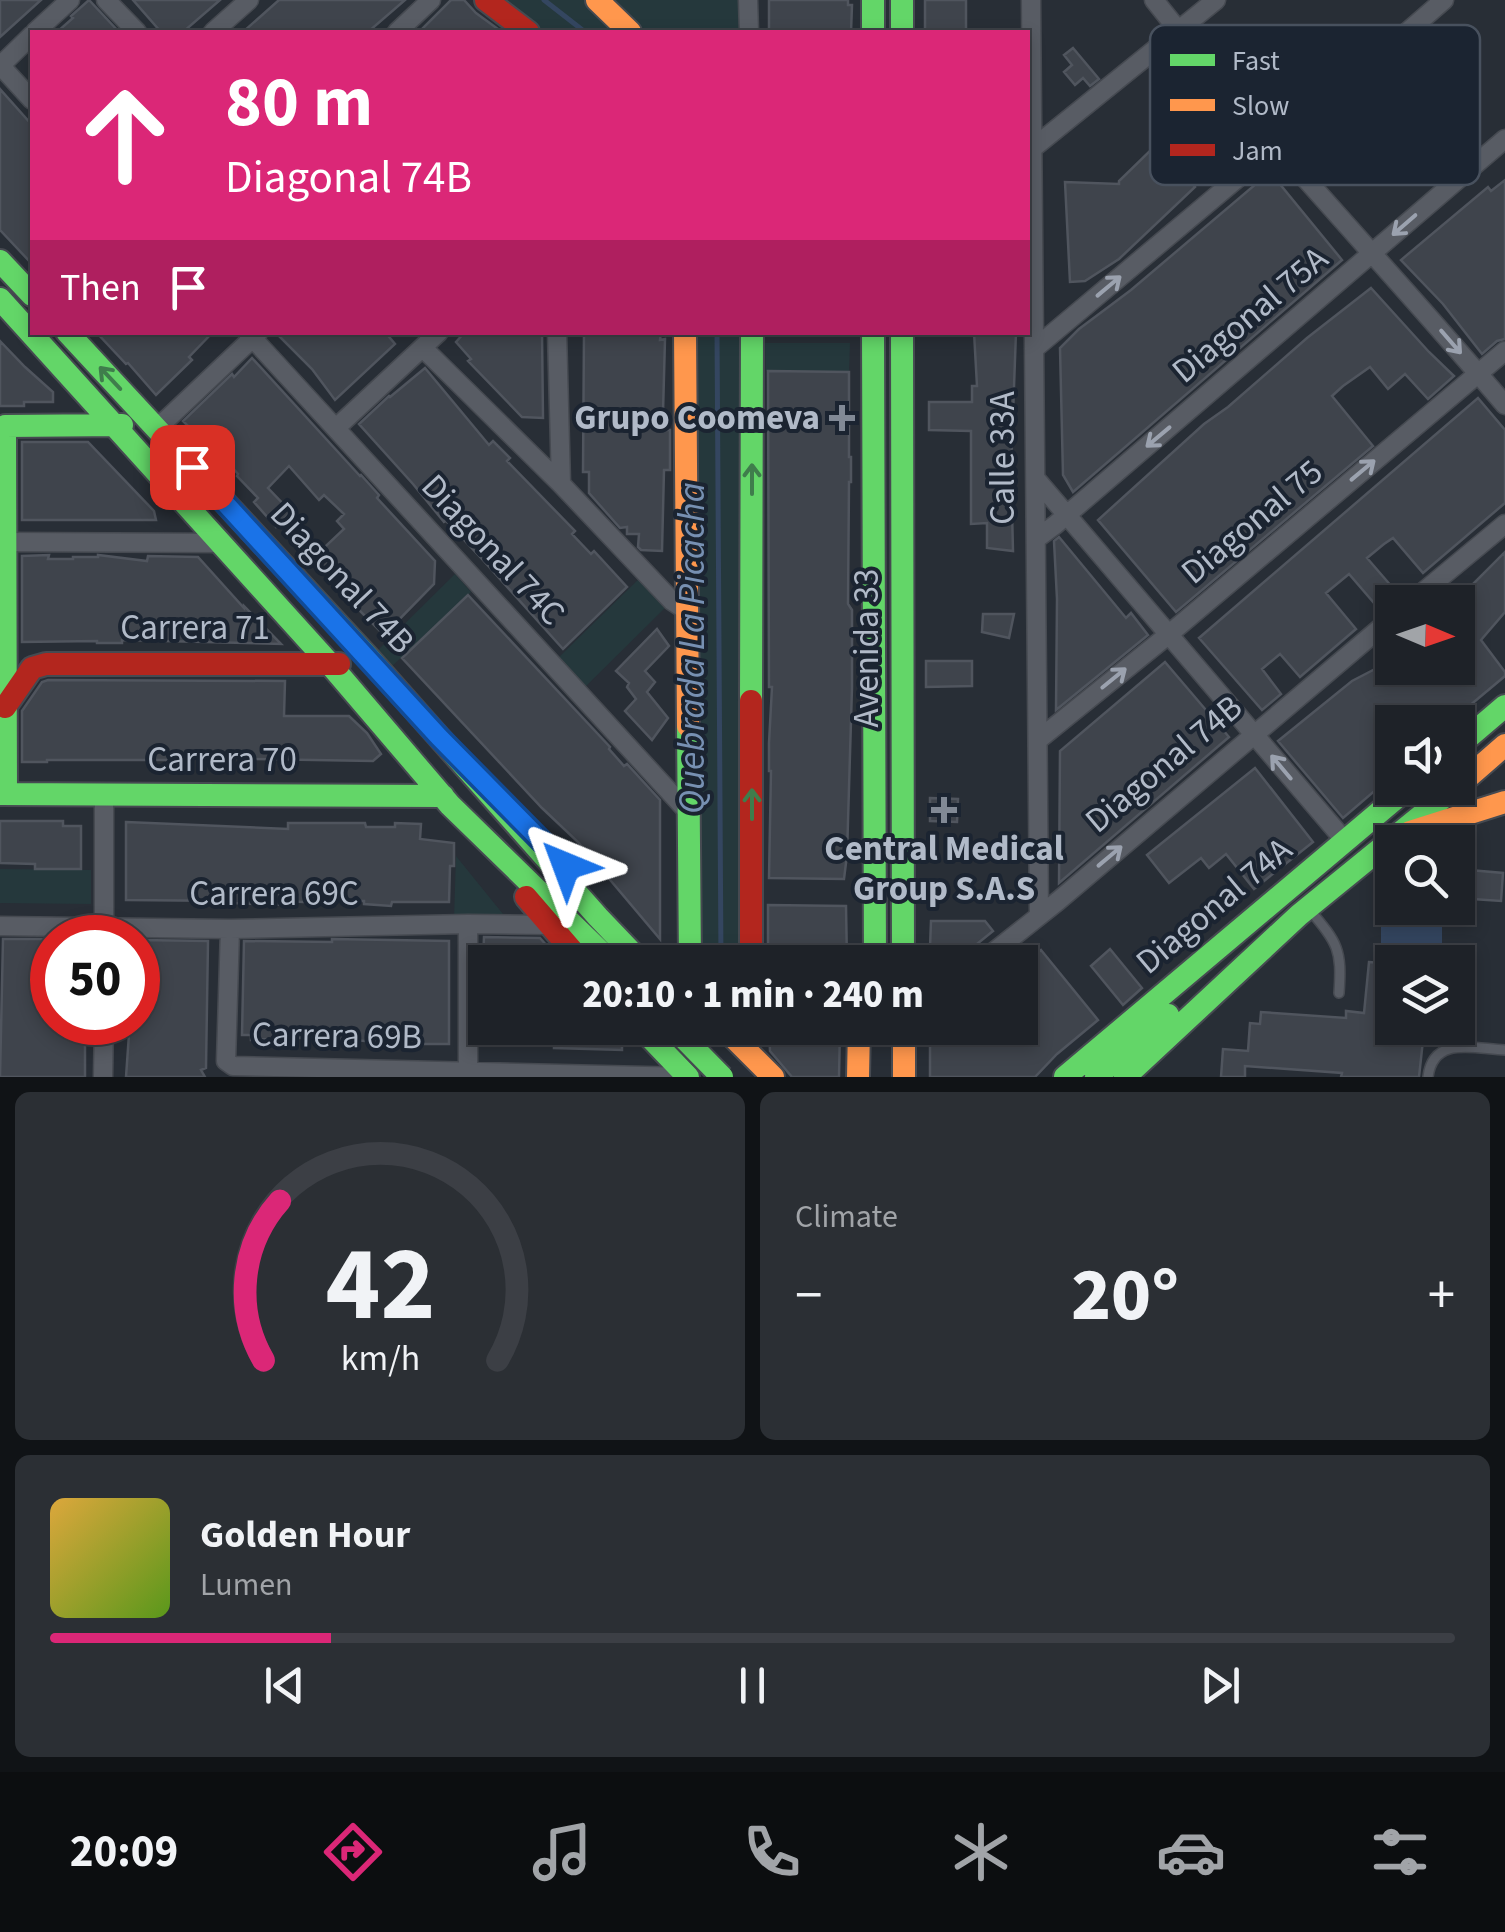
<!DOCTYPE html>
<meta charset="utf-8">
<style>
:root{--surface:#1e2228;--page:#2b2f34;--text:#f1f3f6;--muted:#a1a4a8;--line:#3c3f45;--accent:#db2777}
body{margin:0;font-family:"Source Sans 3",sans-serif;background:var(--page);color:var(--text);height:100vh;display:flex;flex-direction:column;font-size:38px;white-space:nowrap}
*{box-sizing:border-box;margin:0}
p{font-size:32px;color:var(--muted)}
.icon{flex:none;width:55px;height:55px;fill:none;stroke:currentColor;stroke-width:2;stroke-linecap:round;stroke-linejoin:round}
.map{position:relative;height:1077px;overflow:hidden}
.panel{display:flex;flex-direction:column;gap:15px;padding:15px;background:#101316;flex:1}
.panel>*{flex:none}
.top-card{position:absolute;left:30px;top:30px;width:1000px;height:305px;border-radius:0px;box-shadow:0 5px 15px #0003,0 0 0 2px var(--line);background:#db2777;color:#fff;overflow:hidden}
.needle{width:65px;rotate:92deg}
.buttons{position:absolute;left:1375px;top:585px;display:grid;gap:20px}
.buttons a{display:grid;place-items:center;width:100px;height:100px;border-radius:0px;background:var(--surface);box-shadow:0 5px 15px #0003,0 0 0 2px var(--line);font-size:50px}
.speed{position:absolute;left:30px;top:915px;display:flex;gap:20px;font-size:50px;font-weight:700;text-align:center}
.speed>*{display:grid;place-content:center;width:130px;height:130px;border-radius:50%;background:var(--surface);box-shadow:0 5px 15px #0003,0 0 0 2px var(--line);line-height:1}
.speed .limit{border:15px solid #d22;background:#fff;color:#111}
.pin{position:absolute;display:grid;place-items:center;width:85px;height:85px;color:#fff;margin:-42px;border-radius:20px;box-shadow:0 5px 15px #0006}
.me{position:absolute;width:110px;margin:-55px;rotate:316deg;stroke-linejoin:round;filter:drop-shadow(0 0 8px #0008)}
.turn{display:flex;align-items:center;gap:35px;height:210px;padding:0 30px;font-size:45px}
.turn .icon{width:130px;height:130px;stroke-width:2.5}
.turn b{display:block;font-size:70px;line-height:85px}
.then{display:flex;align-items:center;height:95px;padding:0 30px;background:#0003;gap:20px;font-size:38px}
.big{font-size:75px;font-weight:800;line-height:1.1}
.panel .tile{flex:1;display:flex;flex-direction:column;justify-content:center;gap:15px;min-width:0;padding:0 35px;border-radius:15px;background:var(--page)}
.panel .dial{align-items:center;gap:0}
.dial svg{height:260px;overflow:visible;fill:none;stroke:var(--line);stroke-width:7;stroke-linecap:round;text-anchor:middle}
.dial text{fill:var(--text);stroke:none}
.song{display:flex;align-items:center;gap:30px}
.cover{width:120px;height:120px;border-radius:15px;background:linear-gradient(135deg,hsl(40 70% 55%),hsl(90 70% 35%))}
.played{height:10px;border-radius:5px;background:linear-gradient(90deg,var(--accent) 20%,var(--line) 20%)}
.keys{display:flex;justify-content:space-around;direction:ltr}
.heat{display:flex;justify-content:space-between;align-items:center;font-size:55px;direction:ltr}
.panel .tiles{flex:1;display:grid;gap:15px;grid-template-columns:1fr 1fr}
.tile:last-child{grid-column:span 2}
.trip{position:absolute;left:468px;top:945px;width:570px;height:100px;border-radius:0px;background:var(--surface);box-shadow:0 5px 15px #0003,0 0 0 2px var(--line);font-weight:800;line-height:100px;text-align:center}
.tab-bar{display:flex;height:160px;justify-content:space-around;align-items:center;background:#0c0e10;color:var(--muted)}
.tab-bar .icon{width:70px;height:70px}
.tab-bar .current{color:var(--accent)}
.tab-bar b{font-size:45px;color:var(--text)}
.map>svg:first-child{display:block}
.green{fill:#25383c}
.water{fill:#344660}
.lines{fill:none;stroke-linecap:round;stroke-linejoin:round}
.stream{stroke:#344660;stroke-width:5}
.building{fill:#3f444c;stroke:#50555e;stroke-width:2.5}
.lane-casing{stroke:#464a51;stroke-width:12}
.street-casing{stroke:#464a51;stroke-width:21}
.fast-casing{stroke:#464a51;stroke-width:26}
.slow-casing{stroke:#464a51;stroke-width:26}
.jam-casing{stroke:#464a51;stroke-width:26}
.lane{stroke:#585c64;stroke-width:9}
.street{stroke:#585c64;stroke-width:18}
.fast{stroke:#63d668;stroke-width:22}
.slow{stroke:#ff974d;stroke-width:22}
.jam{stroke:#b3261e;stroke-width:22}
.fast-bridge-casing{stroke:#464a51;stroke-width:26;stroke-linecap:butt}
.fast-bridge{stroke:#63d668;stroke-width:22}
.oneway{stroke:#9ba2af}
.oneway2{stroke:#3f7d4c}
.route-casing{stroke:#114b97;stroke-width:25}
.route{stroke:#1a73e8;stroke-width:18}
.poi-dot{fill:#818995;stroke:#1b2431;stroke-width:4}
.labels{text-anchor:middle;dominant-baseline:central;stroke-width:8;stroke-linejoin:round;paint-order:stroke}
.street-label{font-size:35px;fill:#b1bac8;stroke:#1b2431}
.poi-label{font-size:35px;font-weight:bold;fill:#b1bac8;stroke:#1b2431;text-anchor:end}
.water-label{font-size:38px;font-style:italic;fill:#7790b2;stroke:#1b2431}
.key{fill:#1b2431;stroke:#48515e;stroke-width:2.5}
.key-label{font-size:28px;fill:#b1bac8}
</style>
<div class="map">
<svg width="1505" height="1077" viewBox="0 0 1505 1077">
<rect width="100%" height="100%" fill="#282e36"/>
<path class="green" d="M 486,0 L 597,0 L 630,32 L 528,32 Z
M 609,0 L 738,0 L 739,32 L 648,32 Z
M 685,333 L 752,333 L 751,962 L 694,962 Z
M 765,343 L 850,343 L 849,372 L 766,371 Z
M 645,573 L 672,601 L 580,692 L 553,663 Z
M 455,574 L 471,592 L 390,668 L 371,657 Z
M 456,856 L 507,919 L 454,919 Z
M 0,869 L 91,870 L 91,904 L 0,903 Z"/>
<path class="water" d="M 1381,912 L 1442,912 L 1442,946 L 1381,945 Z"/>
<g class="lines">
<path class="stream" d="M 544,0 L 585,32
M 717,332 L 721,962"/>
</g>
<path class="building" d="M 0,0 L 41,0 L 0,37 Z
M 89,0 L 119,32 L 57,32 L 73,18 L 71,16 Z
M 133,0 L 220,0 L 183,32 L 161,32 Z
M 279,0 L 405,0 L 368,32 L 243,32 Z
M 451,0 L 464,0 L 476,13 L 502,32 L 419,32 Z
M 769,0 L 848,0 L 848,5 L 852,5 L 851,32 L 769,32 Z
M 925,0 L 966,0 L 966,32 L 925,32 Z
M 1073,48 L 1099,79 L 1090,86 L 1083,78 L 1075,85 L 1064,72 L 1072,65 L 1064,55 Z
M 0,89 L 32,125 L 32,264 L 0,230 Z
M 1155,146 L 1195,187 L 1119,259 L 1085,281 L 1070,282 L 1065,182 L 1119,184 L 1119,181 Z
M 1270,172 L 1342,260 L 1073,492 L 1063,475 L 1060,348 L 1079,329 L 1131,290 Z
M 1505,180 L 1505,339 L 1497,341 L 1482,354 L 1443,304 L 1401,260 L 1488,187 L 1491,191 Z
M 1371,288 L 1429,352 L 1454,376 L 1428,399 L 1405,374 L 1388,389 L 1370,367 L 1343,386 L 1332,396 L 1373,446 L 1176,612 L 1098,520 L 1204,424 L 1228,407 L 1307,338 Z
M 96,332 L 213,332 L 189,357 L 192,360 L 156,395 L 128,363 L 126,364 Z
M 275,332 L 385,332 L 395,344 L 335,400 L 312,369 Z
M 465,332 L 542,332 L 543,418 L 522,417 L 468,361 L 471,359 L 456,342 Z
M 584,332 L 661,332 L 660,340 L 665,339 L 663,413 L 666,413 L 665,430 L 670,430 L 670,470 L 664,470 L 662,551 L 641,550 L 638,547 L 639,534 L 627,534 L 627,527 L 620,528 L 589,493 L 589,472 L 583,472 Z
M 974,332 L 1016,332 L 1011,469 L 1013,551 L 987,548 L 987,523 L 971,524 L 971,431 L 929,430 L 929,402 L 972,402 L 972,386 L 977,386 Z
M 0,341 L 25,367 L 53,392 L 53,402 L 24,402 L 24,406 L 0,406 Z
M 252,358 L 360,476 L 361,475 L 379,495 L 377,498 L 435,561 L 434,584 L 384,635 L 347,598 L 312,559 L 344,529 L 337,521 L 344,514 L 324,495 L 319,500 L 289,466 L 268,488 L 291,512 L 276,527 L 254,502 L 258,498 L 237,476 L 238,474 L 223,457 L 218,462 L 200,442 L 202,440 L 183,421 L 232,374 L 234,377 Z
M 425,368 L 489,445 L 493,441 L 510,458 L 507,461 L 575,531 L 572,534 L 591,554 L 594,551 L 627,587 L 563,649 L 482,559 L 446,521 L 444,522 L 413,484 L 359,424 L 389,396 L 390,397 Z
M 768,371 L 849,372 L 849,457 L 851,457 L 851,482 L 849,482 L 848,604 L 852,610 L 852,687 L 847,855 L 844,879 L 769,878 L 771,771 L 769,771 L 769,743 L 772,687 L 769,687 Z
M 1478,398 L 1505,430 L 1505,503 L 1423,573 L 1393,538 L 1384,544 L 1367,558 L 1399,595 L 1380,610 L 1349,574 L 1326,593 L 1356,629 L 1300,677 L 1280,654 L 1262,669 L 1281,694 L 1262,710 L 1199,638 Z
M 22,442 L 88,442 L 154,511 L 156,520 L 22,520 Z
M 1059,537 L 1126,618 L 1131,613 L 1148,635 L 1056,710 L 1057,599 L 1054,541 Z
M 1505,552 L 1505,612 L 1481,640 L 1505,672 L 1505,676 L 1450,722 L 1392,722 L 1392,776 L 1343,818 L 1278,741 L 1352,681 L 1375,669 L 1392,654 L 1392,668 L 1458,668 L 1458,599 Z
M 49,555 L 48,559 L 73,559 L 73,557 L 98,557 L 98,555 L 147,561 L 148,556 L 198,557 L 244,608 L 244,606 L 281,644 L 122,640 L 122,643 L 97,643 L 97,641 L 22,642 L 22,556 Z
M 468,595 L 610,747 L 609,749 L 624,766 L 627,764 L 660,800 L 660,939 L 579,843 L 542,808 L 402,658 Z
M 983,614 L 1014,614 L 1009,638 L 982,632 Z
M 657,629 L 669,646 L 645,671 L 655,682 L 647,692 L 668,718 L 652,740 L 625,711 L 636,699 L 627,687 L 629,683 L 616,671 Z
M 926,661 L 972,661 L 972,686 L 926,687 Z
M 1165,662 L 1229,737 L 1059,883 L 1060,751 Z
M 48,680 L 285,681 L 284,716 L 349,716 L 367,733 L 381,754 L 373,761 L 204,758 L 204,756 L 179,756 L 178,760 L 47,760 L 47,762 L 22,762 L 22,711 L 42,682 Z
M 1255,768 L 1313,842 L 1254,889 L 1226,854 L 1209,868 L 1201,858 L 1169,883 L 1147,855 Z
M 930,798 L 958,799 L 957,822 L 930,821 Z
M 0,821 L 63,821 L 63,826 L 81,826 L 81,869 L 35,869 L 35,864 L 0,863 Z
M 126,822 L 288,829 L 288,823 L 365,823 L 366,827 L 395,827 L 395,823 L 421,824 L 420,839 L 454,843 L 454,866 L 450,866 L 449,902 L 392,902 L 391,906 L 364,904 L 364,901 L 336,901 L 336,904 L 286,901 L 286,905 L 232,903 L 233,901 L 126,900 Z
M 1458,869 L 1503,873 L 1501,901 L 1458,898 Z
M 768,905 L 846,906 L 847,962 L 768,962 Z
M 931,921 L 985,921 L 993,931 L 972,948 L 930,948 Z
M 484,937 L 540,938 L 561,962 L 483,962 Z
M 3,939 L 52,939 L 52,1022 L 85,1022 L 85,1077 L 0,1077 Z
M 332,939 L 449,941 L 449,1044 L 378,1044 L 378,1042 L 340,1039 L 339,1042 L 323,1043 L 323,1037 L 251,1040 L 251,1035 L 242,1035 L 244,941 L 332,942 Z
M 138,940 L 208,941 L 206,1068 L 201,1070 L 205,1077 L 126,1077 L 129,1034 L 126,1034 L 126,1022 L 138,1022 Z
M 1110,949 L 1142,988 L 1123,1005 L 1091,966 Z
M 1041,950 L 1098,1020 L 1057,1054 L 1035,1077 L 930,1077 L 930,1040 L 944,1028 L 1020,1028 L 1020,967 Z
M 1369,962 L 1392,964 L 1392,1028 L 1435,1028 L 1423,1040 L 1419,1077 L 1341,1077 L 1342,1073 L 1245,1066 L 1245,1077 L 1221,1077 L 1223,1049 L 1248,1051 L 1250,1023 L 1260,1024 L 1261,1012 L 1346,1018 L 1346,1011 L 1364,1013 Z
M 508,1028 L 622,1028 L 622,1050 L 554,1048 L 554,1043 L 508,1042 Z
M 769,1028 L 840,1028 L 839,1077 L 792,1077 L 770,1051 Z"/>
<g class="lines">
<g class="lane-casing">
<path id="lane" d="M 1310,910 C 1338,944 1342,949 1339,993
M 1428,1077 C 1433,1035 1475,1049 1505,1050"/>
</g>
<g class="street-casing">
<path id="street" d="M 106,0 L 137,32
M 748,0 L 749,32
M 1031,0 L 1039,915
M 1154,0 C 1265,140 1389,268 1505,405
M 35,32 L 70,0
M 213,32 L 249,0
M 397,32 L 431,0
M 0,65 L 32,100
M 0,66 L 32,35
M 1033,148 L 1216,0
M 247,332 L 689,813
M 557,332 L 561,484
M 423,348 L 561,484 L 672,601 L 687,611
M 1034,349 L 1276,146 L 1444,0
M 153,425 L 165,421 L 258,333
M 336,428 L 439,332
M 1036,479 L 1345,841
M 1036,539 L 1055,525 L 1505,139
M 5,542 L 221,543
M 1411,602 L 1505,524
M 1038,740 L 1168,635 L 1505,351
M 468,924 L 468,1077
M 0,926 L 230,929 L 468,924 L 549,925
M 230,929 L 226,1061 L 233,1066 L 688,1077
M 104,934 L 104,795
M 981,962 L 1058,901 L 1392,618
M 103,1077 L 104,1022"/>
</g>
<g class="fast-casing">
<path id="fast" d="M 873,0 L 873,32
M 902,0 L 902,32
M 0,261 L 32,295
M 0,299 L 329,663 L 450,805 L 611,962
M 67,332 L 368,657 L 598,917 L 641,962
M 873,332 L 875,962
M 902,332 L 903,962
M 751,701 L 752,332
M 688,726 L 690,962
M 1458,746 L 1505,706
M 0,794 L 443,796
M 6,794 L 5,426 L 122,425
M 641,1028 L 688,1077
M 1065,1077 L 1408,788
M 1096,1077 L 1168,1015
M 1125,1077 L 1299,915 L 1455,788"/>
</g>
<g class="slow-casing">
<path id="slow" d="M 597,0 L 630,32
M 685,332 L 688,726
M 1458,786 L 1505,745
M 1410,832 L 1505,802
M 724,1028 L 773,1077
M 904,1028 L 904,1077
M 858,1077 L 859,1028"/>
</g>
<g class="jam-casing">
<path id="jam" d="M 486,0 L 528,32
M 5,707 L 32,668 L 46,664 L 339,664
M 526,897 L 582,962
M 751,962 L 751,701"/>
</g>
<use href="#lane" class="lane"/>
<use href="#street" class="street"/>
<use href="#fast" class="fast"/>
<use href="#slow" class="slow"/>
<use href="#jam" class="jam"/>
<g class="fast-bridge-casing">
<path id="fast-bridge" d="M 674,1028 L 722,1077"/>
</g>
<use href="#fast-bridge" class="fast-bridge"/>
</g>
<defs><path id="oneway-shaft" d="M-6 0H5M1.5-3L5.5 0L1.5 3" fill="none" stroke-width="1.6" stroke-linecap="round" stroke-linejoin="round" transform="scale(2.5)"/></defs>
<g class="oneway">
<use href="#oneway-shaft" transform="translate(1404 225) rotate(139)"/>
<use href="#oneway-shaft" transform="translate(1109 286) rotate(-40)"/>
<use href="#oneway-shaft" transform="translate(1451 342) rotate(49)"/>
<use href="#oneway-shaft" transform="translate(1158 437) rotate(140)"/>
<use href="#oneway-shaft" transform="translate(1363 470) rotate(-40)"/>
<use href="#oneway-shaft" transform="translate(1114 678) rotate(-39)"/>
<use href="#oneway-shaft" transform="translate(1281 767) rotate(-130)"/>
<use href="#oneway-shaft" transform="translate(1110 856) rotate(-40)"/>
</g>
<g class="oneway2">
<use href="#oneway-shaft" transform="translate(110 378) rotate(-133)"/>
<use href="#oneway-shaft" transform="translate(752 479) rotate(-90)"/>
<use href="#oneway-shaft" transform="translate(752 804) rotate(-90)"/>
</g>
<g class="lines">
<g class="route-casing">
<path id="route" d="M 192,467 L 439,737 L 566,866"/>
</g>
<use href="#route" class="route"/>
</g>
<g class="poi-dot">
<path d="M837 403h10v10h10v10h-10v10h-10v-10h-10v-10h10z"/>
<path d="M939 795h10v10h10v10h-10v10h-10v-10h-10v-10h10z"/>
</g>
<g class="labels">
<g class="street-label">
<text transform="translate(1250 315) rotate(-40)">Diagonal 75A</text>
<text transform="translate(1003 458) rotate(-90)">Calle 33A</text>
<text transform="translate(1252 522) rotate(-40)">Diagonal 75</text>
<text transform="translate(493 550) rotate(47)">Diagonal 74C</text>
<text transform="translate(342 578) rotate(47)">Diagonal 74B</text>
<text x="195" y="628">Carrera 71</text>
<text transform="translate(867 648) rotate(-90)">Avenida 33</text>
<text x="222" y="760">Carrera 70</text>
<text transform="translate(1164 764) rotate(-40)">Diagonal 74B</text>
<text x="274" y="894">Carrera 69C</text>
<text transform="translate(1214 906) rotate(-40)">Diagonal 74A</text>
<text transform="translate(337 1036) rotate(1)">Carrera 69B</text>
</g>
<g class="poi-label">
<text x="820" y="418">Grupo Coomeva</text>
<text x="944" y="849" text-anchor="middle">Central Medical<tspan x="944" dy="40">Group S.A.S</tspan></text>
</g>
<g class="water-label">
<text transform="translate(692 648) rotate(-90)">Quebrada La Picacha</text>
</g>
</g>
<rect x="1150" y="25" width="330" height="160" rx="15" class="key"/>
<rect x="1170" y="54" width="45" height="12" fill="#63d668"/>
<rect x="1170" y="99" width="45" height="12" fill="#ff974d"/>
<rect x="1170" y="144" width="45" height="12" fill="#b3261e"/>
<g class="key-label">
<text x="1232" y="70">Fast</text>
<text x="1232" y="115">Slow</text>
<text x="1232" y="160">Jam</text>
</g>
</svg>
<div class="buttons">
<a><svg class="needle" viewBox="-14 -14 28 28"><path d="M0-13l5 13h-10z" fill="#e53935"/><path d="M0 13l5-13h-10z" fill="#a1a4a8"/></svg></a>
<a><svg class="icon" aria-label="sound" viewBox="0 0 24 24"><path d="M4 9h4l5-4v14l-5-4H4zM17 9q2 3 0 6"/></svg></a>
<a><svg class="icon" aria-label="search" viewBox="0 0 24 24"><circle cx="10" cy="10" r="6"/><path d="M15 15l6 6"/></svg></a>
<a><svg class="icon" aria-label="layers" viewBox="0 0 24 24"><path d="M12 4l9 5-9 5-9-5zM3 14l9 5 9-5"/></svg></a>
</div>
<div class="speed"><div class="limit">50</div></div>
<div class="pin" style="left:192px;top:467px;background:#d93025"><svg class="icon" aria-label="arrive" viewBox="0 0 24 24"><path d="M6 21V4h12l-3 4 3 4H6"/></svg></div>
<svg class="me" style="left:566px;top:866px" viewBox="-20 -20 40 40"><path d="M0-17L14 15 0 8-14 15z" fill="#1a73e8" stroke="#fff" stroke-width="4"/></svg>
<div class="trip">20:10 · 1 min · 240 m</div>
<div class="top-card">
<div class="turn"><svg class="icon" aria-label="ahead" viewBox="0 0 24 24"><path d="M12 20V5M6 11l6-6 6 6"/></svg><div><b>80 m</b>Diagonal 74B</div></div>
<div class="then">Then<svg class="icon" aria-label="arrive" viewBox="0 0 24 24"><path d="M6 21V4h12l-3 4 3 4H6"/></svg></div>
</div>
</div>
<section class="panel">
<div class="tiles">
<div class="tile dial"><svg viewBox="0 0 100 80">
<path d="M14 69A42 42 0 1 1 86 69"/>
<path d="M14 69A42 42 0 0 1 19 20" stroke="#db2777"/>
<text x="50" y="56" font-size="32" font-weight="700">42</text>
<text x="50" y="72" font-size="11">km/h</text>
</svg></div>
<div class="tile"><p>Climate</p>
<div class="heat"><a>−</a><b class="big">20°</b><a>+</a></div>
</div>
<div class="tile">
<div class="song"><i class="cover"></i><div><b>Golden Hour</b><p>Lumen</p></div></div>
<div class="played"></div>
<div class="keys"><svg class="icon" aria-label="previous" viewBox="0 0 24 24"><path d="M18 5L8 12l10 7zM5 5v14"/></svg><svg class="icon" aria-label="pause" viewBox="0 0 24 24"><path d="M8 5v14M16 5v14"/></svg><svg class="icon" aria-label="next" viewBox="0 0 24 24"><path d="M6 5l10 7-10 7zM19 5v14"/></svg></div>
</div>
</div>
</section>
<nav class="tab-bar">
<b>20:09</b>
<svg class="icon current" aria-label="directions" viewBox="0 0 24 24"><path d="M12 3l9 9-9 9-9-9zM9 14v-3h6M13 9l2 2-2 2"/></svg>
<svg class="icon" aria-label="music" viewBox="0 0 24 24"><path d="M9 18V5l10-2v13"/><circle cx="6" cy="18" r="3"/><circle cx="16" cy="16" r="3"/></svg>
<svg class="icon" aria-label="phone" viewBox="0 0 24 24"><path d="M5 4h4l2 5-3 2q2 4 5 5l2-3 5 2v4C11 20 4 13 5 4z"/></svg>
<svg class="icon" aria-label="climate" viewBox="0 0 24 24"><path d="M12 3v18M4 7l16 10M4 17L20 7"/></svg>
<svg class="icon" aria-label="car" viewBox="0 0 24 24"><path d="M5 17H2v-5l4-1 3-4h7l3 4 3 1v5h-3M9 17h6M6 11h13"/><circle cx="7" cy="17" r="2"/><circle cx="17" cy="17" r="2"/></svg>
<svg class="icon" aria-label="filters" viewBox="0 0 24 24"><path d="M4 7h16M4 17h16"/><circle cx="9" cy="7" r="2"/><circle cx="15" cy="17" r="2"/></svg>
</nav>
